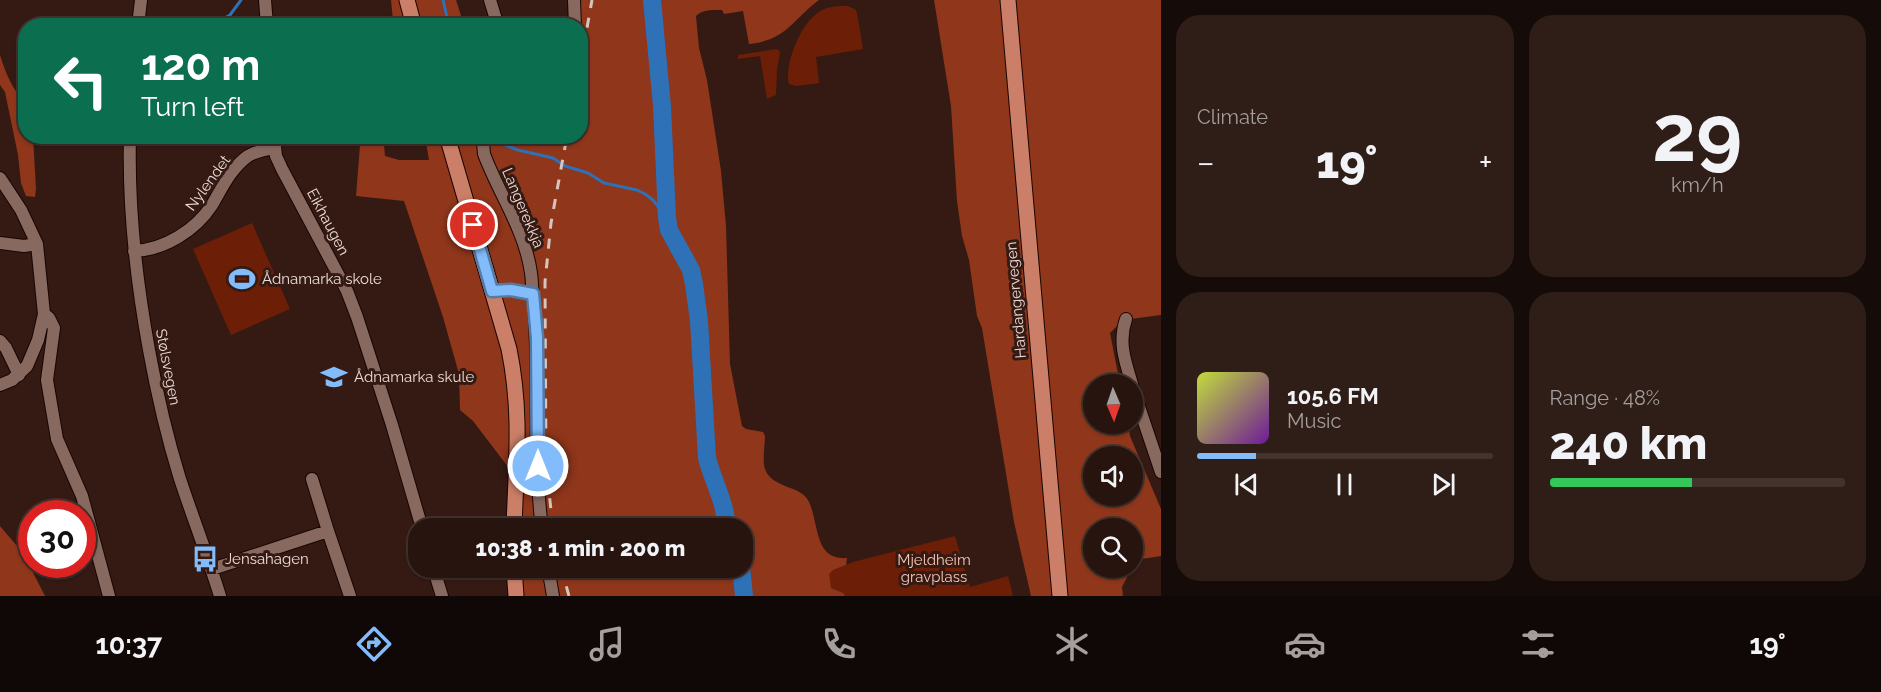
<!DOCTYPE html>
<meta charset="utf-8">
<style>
:root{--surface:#27140e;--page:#2f1d17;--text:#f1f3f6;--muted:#a49e9e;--line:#43332e;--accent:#83bcfb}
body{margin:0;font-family:Raleway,sans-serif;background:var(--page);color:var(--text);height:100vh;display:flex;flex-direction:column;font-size:22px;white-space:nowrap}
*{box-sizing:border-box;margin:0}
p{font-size:20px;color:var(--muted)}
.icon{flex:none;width:33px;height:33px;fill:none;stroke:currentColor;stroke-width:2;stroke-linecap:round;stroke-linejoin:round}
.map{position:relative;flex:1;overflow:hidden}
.panel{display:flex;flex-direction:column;gap:15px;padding:15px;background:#150b08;width:720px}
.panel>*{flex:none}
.top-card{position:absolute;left:18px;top:18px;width:570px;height:126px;border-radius:24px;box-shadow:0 2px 4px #0004,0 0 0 2px var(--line);background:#0b6e4f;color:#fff;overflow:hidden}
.needle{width:39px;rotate:178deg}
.controls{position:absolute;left:1083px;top:374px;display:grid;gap:12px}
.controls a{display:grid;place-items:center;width:60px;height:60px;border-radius:50%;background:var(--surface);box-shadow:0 2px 4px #0004,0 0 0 2px var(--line);font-size:30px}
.speed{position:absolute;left:18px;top:500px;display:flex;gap:12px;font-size:30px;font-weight:700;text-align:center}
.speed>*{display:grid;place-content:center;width:78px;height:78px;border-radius:50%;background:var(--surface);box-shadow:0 2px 4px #0004,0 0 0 2px var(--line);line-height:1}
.speed .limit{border:9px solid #d22;background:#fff;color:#111}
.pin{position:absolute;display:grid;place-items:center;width:51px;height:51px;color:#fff;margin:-26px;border:3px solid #fff;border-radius:50%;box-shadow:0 2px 6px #0007}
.me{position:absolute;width:66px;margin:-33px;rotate:0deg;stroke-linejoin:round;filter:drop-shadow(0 0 4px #0008)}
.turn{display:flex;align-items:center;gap:21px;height:126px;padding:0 24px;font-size:27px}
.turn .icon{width:78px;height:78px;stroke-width:2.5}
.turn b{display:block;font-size:42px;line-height:51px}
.big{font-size:45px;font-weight:800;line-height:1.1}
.panel .tile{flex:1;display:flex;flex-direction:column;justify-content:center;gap:9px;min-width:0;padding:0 21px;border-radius:24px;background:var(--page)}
.panel .dial{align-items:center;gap:0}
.dial b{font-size:78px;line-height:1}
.song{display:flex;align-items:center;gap:18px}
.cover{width:72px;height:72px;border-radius:9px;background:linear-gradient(135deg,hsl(70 70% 55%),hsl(280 70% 35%))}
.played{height:6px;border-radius:3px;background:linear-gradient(90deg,var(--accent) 20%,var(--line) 20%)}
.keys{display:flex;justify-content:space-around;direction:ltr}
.heat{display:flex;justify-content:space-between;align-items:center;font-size:33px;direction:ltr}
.charge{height:9px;border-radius:4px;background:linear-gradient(90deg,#34c759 48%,var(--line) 0)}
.panel .tiles{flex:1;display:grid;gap:15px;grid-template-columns:repeat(2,1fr)}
.trip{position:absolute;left:408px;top:518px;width:345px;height:60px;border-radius:24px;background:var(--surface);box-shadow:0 2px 4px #0004,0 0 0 2px var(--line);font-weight:800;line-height:60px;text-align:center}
.tab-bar{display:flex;height:96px;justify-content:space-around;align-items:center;background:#100806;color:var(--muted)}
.tab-bar .icon{width:42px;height:42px}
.tab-bar .current{color:var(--accent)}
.tab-bar b{font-size:27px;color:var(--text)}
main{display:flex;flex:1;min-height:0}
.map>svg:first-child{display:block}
.green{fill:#6c1f06}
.forest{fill:#8f361b;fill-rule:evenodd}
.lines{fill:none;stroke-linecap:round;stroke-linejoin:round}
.stream{stroke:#2e71b6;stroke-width:3}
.river{stroke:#2e71b6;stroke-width:18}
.minor-casing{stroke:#1a0501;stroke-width:14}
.major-casing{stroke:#1a0501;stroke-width:17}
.minor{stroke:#886960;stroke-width:12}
.major{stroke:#cb7f69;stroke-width:15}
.rail{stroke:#d7c4bf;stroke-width:3;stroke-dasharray:10 10;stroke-linecap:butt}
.route-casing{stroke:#557aa3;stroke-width:15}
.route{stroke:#83bcfb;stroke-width:10}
.labels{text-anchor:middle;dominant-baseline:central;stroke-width:6;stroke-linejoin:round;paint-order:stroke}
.street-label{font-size:15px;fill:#eddbd6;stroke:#341a13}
.poi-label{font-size:15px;fill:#eddbd6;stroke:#341a13;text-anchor:start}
.park-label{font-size:15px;fill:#f9c6b7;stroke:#341a13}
</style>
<main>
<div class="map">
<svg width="1161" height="596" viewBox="0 0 1161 596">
<rect width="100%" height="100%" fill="#341a13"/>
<path class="green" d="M 847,6 L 855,9 L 857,13 L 863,49 L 816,57 L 819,83 L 796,86 L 789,84 C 784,64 801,23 819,12 C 828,6 838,6 847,6 Z
M 776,49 L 779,50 L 780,54 L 777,69 L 776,95 L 767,99 L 760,56 L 738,59 L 738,55 Z
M 252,223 L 290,309 L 231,335 L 193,249 Z
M 955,536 L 970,587 L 1008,576 L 1013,596 L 838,596 L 830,590 L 826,578 L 830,571 L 853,562 Z"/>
<path class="forest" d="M 391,0 L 456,0 L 464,25 L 396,25 L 393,21 Z
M 574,0 L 819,0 C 792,20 787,40 749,44 L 743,11 L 724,14 L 722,10 C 713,10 703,9 696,16 L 699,48 L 707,80 L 721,171 L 726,226 L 730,364 L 742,426 L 746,429 L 763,432 L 765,436 C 765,446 762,460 765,469 C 772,489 802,485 809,502 C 819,523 814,561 847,558 L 846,565 L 833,570 L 829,574 L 831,588 L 843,593 L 845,596 L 522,596 L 519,567 L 742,567 L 742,528 L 519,528 L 521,484 L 473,421 L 460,410 L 459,374 L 443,317 L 404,201 L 356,196 L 360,145 L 384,145 L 385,156 L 399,160 L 429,160 L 425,137 L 580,136 L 580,26 Z
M 934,0 L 1161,0 L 1161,315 L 1123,320 L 1110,333 L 1120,384 L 1094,384 L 1094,423 L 1128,423 L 1130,436 L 1161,509 L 1161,556 L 1135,560 L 1133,565 L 1132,528 L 1094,528 L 1094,567 L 1132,567 L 1122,587 L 1123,596 L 1031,596 L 1014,522 L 982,328 L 977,316 L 969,260 L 962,236 L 957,201 L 951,106 ZM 1094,456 L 1132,456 L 1132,495 L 1094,495 Z
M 0,55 C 5,71 12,90 25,102 L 26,136 L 33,137 L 36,189 L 35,197 L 26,196 L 21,183 L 18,155 L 5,92 L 0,85 Z
M 0,526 L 23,553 L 45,596 L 0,596 Z"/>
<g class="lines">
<path class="stream" d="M 443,0 L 449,26
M 210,26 L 230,15 L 241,0
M 23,109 L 26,108
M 497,136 L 505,145 L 518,150 L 553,158 L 565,166 L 588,173 L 604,183 L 637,190 L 645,194 L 653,200 L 667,218"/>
<path class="river" d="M 652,0 L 662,106 L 667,218 L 669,230 L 691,270 L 694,284 L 699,321 L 707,458 C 714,484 725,501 727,528
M 741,567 L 744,596"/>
<g class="minor-casing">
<path id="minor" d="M 265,0 L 267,26
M 490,0 L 498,26
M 574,0 L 575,26
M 138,26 L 141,0
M 130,136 C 128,209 136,279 149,350 C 157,394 167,437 180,479 C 193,518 208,557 220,596
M 274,136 L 276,156 L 282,169 L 347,291 L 357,317 L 392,425 L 422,528
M 486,136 L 483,143 L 484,154 C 499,194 525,230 531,273 C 532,280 532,288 533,295 C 541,373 532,451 542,528
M 0,178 L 21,210 L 37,244 L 44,314 L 38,340 L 27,366 L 12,380 L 0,385
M 0,243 L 24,246 L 37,244
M 134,251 C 164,250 196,230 212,205 C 222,188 231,168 248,156 C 256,151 265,150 274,148
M 492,291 L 511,290 L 533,294
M 44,314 L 49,318 L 54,328 L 47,380 L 57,439 L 82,496 L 109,596
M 1126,319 C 1118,342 1125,361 1132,384
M 0,341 L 6,348 L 19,375
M 1132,386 L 1161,472
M 328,531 L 350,596
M 433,567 L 442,596
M 548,567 L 553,596
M 212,569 L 328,531 L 312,479"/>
</g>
<g class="major-casing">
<path id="major" d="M 407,0 L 414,26
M 1008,0 L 1060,596
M 447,136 L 509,349 C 522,413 516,464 514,528
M 514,567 L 516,596"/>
</g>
<use href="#minor" class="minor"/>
<use href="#major" class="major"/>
<path class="rail" d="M 580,67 L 592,0
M 553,528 L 546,465 L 545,282 L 551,223 L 567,136
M 561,567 L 569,596"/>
</g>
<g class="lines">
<g class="route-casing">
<path id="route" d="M 473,225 L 492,291 L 511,290 L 533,294 L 537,338 L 538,466"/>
</g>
<use href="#route" class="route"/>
</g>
<defs>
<g id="stadium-bare" transform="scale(2.07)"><path d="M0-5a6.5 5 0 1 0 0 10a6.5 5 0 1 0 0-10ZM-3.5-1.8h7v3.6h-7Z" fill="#83bcfb" stroke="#341a13" stroke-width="2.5" paint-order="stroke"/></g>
<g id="school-bare" transform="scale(2.07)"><path d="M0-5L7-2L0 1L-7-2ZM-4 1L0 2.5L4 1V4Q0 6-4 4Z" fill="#83bcfb" stroke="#341a13" stroke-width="2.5" paint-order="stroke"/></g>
<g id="bus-bare" transform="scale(2.07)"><path d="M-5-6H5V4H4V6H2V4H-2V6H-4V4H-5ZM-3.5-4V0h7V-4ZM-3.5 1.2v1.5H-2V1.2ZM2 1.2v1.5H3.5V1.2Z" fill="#83bcfb" stroke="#341a13" stroke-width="2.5" paint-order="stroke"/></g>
</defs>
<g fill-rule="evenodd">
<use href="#stadium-bare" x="242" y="279"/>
<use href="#school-bare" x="334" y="377"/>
<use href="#bus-bare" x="205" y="559"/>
</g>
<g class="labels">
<g class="street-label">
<text transform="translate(208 183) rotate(-54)">Nylendet</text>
<text transform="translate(523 208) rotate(67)">Langerekkja</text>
<text transform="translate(328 222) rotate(62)">Eikhaugen</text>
<text transform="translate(1016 300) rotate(-95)">Hardangervegen</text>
<text transform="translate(168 367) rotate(79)">Stølsvegen</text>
</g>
<g class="poi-label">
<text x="262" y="279">Ådnamarka skole</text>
<text x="354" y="377">Ådnamarka skule</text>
<text x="225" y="559">Jensahagen</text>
</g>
<g class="park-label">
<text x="934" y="560">Mjeldheim<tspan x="934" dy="17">gravplass</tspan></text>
</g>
</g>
</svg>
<div class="controls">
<a><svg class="needle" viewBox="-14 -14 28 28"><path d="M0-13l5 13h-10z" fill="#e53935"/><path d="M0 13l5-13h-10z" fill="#a49e9e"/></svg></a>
<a><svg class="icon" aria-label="sound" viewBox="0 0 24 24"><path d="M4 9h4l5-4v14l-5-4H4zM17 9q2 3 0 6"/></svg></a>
<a><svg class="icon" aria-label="search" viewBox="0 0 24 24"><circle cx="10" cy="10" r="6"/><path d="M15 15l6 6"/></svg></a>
</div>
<div class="speed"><div class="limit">30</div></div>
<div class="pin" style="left:473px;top:225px;background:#d93025"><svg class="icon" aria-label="arrive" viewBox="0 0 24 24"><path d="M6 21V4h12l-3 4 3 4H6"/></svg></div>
<svg class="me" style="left:538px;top:466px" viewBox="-20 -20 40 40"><circle r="17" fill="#83bcfb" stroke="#fff" stroke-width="3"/><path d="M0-11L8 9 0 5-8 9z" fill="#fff"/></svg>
<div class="trip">10:38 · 1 min · 200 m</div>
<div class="top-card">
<div class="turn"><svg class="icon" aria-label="left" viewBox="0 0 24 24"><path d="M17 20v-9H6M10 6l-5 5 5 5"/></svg><div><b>120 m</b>Turn left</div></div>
</div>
</div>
<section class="panel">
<div class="tiles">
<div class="tile"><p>Climate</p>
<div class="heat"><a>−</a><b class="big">19°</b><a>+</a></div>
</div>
<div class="tile dial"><b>29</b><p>km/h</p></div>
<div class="tile">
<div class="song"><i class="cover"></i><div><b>105.6 FM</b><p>Music</p></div></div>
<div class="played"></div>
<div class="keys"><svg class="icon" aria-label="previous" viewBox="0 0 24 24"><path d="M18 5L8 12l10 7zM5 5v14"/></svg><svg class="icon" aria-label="pause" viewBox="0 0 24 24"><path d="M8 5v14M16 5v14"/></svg><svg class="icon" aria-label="next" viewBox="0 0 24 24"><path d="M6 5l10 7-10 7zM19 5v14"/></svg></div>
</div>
<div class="tile"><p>Range · 48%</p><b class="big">240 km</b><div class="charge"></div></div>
</div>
</section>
</main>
<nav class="tab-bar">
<b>10:37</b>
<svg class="icon current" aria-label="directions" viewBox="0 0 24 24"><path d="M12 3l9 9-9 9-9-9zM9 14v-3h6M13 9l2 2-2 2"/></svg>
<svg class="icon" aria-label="music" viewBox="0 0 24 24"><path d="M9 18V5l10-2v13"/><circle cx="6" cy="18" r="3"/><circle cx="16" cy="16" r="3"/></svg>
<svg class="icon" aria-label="phone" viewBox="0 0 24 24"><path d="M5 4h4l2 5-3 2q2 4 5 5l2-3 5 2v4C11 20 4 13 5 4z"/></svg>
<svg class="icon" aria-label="climate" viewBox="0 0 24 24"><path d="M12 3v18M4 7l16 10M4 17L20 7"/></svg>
<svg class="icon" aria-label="car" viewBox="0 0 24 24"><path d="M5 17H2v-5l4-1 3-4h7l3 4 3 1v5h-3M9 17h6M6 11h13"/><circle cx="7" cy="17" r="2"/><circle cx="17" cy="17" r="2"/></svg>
<svg class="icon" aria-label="filters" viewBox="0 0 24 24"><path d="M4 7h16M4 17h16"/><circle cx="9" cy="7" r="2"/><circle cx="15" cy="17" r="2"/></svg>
<b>19°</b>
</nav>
